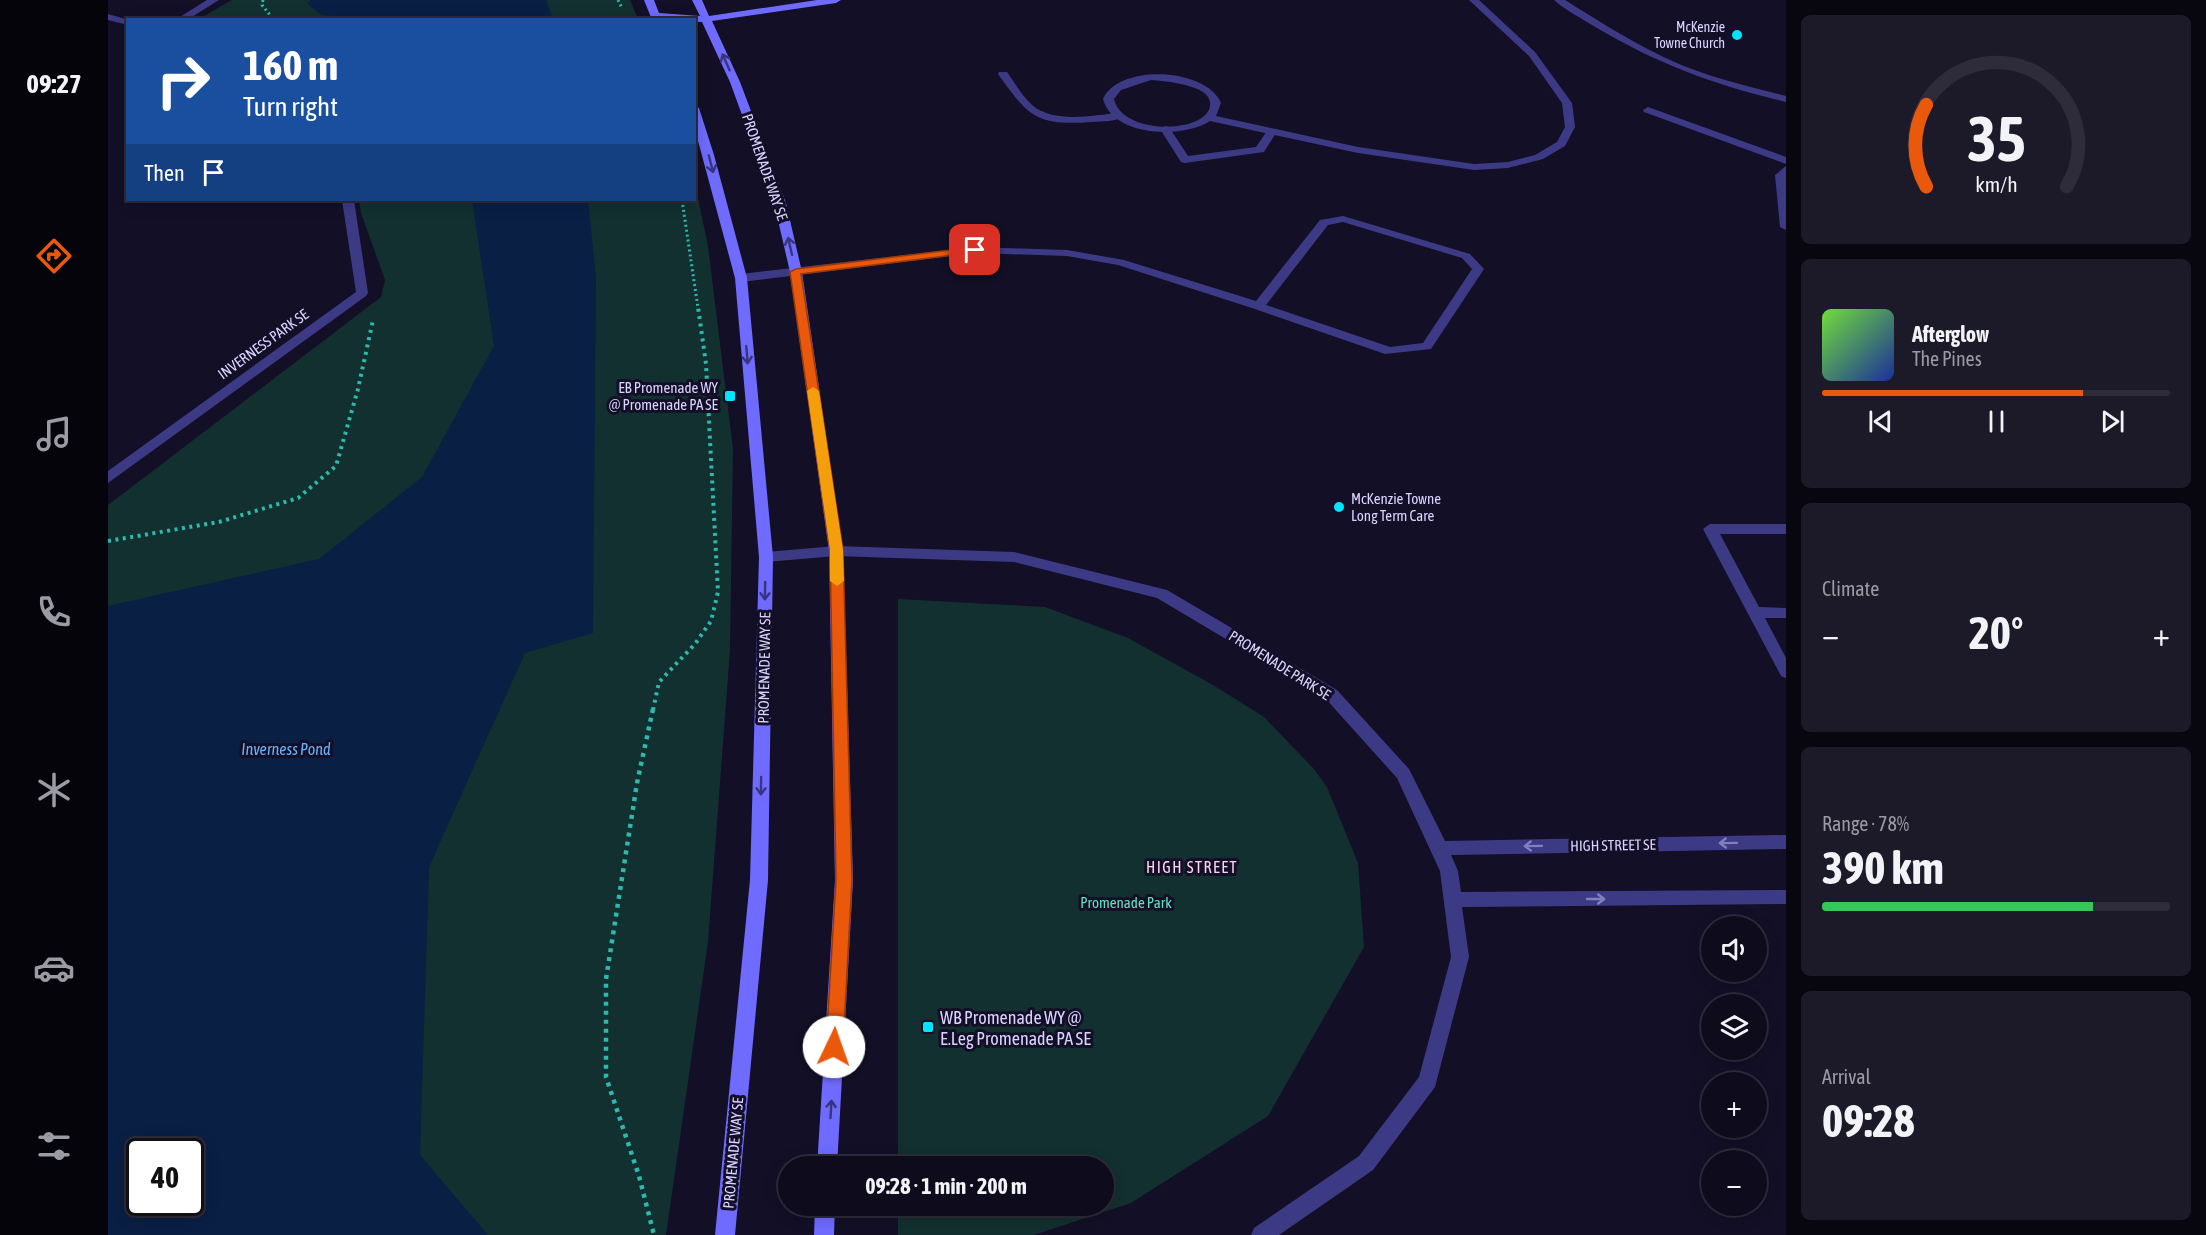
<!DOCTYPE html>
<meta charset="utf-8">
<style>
:root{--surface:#0e0b1c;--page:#1c1929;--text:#f1f3f6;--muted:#9b9ba3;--line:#2e2b3b;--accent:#ea580c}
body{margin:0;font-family:"Asap Condensed",sans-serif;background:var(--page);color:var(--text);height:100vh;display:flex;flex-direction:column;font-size:22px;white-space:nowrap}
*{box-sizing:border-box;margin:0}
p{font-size:20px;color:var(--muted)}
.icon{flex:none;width:33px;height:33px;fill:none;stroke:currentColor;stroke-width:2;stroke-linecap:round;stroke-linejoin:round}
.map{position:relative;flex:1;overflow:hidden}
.sheet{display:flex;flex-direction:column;gap:15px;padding:15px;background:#08060f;width:420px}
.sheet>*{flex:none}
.hud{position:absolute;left:18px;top:18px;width:570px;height:183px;border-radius:0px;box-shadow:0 3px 15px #0003,0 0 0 2px var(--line);background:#1a4fa0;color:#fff;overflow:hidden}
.buttons{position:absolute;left:1593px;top:916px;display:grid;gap:12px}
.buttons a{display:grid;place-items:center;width:66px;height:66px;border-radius:50%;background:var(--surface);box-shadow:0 3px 15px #0003,0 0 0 2px var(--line);font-size:30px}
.speed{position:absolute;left:18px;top:1138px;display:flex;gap:12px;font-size:30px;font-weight:700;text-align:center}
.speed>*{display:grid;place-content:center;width:78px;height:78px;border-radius:50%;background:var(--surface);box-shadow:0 3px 15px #0003,0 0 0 2px var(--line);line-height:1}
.speed .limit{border:3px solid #111;border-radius:9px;background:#fff;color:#111}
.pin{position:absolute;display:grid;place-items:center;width:51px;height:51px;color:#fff;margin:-26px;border-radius:12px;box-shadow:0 3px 9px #0006}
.me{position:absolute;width:66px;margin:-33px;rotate:3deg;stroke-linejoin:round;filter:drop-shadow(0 0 4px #0008)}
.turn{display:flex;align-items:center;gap:21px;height:126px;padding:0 18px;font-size:27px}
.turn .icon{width:78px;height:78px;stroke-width:2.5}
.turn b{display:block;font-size:42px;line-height:51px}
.then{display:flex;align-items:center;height:57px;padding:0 18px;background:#0003;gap:12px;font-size:22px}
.big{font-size:45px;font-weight:700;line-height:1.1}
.sheet .card{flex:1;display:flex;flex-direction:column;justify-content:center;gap:9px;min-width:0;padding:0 21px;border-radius:9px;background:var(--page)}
.sheet .dial{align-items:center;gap:0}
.dial svg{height:156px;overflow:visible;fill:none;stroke:var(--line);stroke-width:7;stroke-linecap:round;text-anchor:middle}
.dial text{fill:var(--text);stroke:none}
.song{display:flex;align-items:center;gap:18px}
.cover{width:72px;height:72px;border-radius:9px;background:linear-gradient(135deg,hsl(100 70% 55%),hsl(230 70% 35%))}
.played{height:6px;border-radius:3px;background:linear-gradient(90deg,var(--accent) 75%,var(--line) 75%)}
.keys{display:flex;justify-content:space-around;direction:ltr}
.heat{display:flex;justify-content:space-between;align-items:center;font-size:33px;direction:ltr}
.charge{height:9px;border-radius:4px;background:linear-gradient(90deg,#34c759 78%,var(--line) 0)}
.trip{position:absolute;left:670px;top:1156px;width:336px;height:60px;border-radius:30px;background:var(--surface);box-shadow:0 3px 15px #0003,0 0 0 2px var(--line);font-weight:700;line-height:60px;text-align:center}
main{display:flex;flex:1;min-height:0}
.dock{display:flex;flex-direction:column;width:108px;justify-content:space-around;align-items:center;background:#06040b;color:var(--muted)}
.dock .icon{width:42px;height:42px}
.dock .current{color:var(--accent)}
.dock b{font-size:27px;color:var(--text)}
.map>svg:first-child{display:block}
.green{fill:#12302f;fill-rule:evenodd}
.water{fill:#0a1f44;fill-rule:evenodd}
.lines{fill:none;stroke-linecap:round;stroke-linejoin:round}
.path-far2{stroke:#2fb8b0;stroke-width:3;stroke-dasharray:2 3;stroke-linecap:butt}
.path-far1{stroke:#2fb8b0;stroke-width:4;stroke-dasharray:3 4.5;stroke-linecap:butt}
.path{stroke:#2fb8b0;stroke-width:4.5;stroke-dasharray:4 5;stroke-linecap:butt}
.lane{fill:#3d3a85;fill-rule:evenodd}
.street{fill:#3d3a85;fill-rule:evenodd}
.secondary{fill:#6f6bff;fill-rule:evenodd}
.oneway{stroke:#38347d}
.oneway2{stroke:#837fbc}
.route{fill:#ea580c;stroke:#983908;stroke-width:1.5}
.slow{fill:#f59e0b}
.poi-dot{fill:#00e5ff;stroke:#130f26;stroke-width:2}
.labels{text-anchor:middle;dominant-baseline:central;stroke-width:6;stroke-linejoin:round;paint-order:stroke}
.far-poi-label{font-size:14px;fill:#d9d4ff;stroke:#130f26;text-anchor:end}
.street-label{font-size:15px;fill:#d9d4ff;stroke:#130f26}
.poi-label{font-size:15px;fill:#d9d4ff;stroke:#130f26;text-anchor:end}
.park-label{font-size:15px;fill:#5fe0c0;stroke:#130f26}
.water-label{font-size:16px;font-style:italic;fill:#62b6ff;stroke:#130f26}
.neighbourhood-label{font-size:16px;letter-spacing:1.5px;fill:#ffd6f0;stroke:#130f26}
.near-poi-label{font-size:18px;fill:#d9d4ff;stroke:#130f26;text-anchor:start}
</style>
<main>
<nav class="dock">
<b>09:27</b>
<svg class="icon current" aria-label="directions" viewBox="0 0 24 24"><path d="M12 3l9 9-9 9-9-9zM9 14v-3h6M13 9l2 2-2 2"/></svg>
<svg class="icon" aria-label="music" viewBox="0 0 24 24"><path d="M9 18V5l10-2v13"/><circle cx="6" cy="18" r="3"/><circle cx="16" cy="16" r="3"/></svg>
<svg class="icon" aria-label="phone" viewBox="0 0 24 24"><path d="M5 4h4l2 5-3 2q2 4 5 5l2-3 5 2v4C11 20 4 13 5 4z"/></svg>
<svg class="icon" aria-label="climate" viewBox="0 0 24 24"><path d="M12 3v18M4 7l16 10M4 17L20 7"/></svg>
<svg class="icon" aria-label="car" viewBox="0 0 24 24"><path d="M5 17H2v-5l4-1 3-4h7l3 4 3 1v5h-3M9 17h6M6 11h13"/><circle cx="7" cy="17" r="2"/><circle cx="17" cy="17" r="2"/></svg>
<svg class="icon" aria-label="filters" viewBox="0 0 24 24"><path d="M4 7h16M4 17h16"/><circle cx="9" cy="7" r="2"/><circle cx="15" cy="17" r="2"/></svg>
</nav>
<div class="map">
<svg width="1678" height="1235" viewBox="0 0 1678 1235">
<rect width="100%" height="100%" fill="#130f26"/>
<path class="green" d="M 124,0 L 522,0 L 530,19 L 89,20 Z
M 587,184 L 600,246 L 625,449 L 622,650 L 600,942 L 558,1235 L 0,1235 L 0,505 L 273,297 L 277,280 L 253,213 L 251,200 L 586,200 ZM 32,1152 L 82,1152 L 82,1203 L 32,1203 Z
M 790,599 L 937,607 L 1020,638 L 1105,685 L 1156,717 L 1206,769 L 1219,787 L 1250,863 L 1256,947 L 1160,1116 L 1023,1203 L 926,1235 L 790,1235 L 790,1206 L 996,1206 L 996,1167 L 790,1167 Z"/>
<path class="water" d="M 203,0 L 438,0 L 445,19 L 260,19 L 213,15 L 199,3 Z
M 364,200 L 480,200 L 488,277 L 485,633 L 417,653 L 321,867 L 312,1155 L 380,1235 L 0,1235 L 0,606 L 211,559 L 314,477 L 386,346 ZM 32,1152 L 82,1152 L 82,1203 L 32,1203 Z"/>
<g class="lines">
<path class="path-far2" d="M 155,0 L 154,5 L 166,20
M 510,0 L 514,8
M 574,200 L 590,308"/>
<path class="path-far1" d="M 0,541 L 111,522 L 190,498 L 228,466 L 250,389 L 265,320
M 545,710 L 551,682 L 587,644 L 603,621 L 610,592 L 598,364 L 590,307"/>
<path class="path" d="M 545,709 L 529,783 L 498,979 L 498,1077 L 531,1176 L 546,1235"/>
<path class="lane" d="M 99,0 L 111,0 L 79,20 L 67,20 Z
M 1446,0 L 1457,0 C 1494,23 1531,47 1571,64 C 1605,78 1642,87 1678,96 L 1678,102 C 1607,85 1552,65 1489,28 C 1475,19 1458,11 1446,0 Z
M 891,72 L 899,72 C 907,83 914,96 924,105 C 946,124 985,115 1011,113 L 1016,116 C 1009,122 994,121 984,122 C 928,126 921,117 890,74 Z
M 1540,107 L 1678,157 L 1678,164 L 1536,112 L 1535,110 Z
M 1057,126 L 1061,127 L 1080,156 L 1148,147 L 1159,131 L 1168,133 L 1156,152 L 1077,163 L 1073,162 L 1052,129 Z
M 1235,216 L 1362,254 L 1376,269 L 1323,349 L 1277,354 L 1147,309 L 1010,265 L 959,256 L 867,253 L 633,282 L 627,278 L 633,274 L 867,247 L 959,250 L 1016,260 L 1148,301 L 1212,220 ZM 1235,222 L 1354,258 L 1364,269 L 1315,343 L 1282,347 L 1158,305 L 1220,225 Z
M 1602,524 L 1678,524 L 1678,534 L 1612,534 L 1651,607 L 1678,608 L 1678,618 L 1657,618 L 1678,658 L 1678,678 L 1673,676 L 1595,529 Z"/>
<path class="street" d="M 1361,0 L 1371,0 L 1427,52 L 1464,103 L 1467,127 L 1457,146 L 1435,159 L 1400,168 L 1366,170 L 1250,153 L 1102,121 C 1075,139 1005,137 995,99 C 1011,63 1099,68 1113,103 L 1108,116 L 1250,147 L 1366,164 L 1400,162 L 1427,155 L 1449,142 L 1457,127 L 1454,103 L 1421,56 ZM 1043,80 C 1057,81 1105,85 1102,105 C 1102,111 1097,116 1092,119 C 1069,133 1013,129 1006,99 L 1013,90 Z
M 0,14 L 21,20 L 20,25 L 0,20 Z
M 1678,166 L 1678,230 L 1672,227 L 1667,175 Z
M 234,200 L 246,200 L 260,293 L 258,296 L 0,483 L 0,471 L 248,292 Z
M 728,546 L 906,552 L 1059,590 L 1229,690 L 1301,769 L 1337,841 L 1678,835 L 1678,849 L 1343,855 L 1350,871 L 1353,892 L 1678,890 L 1678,904 L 1354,907 L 1361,957 L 1327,1087 L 1265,1170 L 1171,1235 L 1143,1235 L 1146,1228 L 1251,1156 L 1311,1077 L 1343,957 L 1332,871 L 1289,778 L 1217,698 L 1049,598 L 906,562 L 728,556 L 658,562 L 651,557 L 658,552 Z"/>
<path class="secondary" d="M 536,0 L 546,0 L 551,13 L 592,16 L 584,0 L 594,0 L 601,16 L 709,0 L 733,0 L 728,3 L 604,21 L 632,82 L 678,203 L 694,272 L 735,551 L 745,880 L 729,1167 L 709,1167 L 727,880 L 721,551 L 682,272 L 666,203 L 622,82 L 594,22 L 544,20 Z
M 586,105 L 591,108 L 606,155 L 639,278 L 665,557 L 660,880 L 627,1235 L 607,1235 L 642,880 L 651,557 L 627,278 L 586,126 Z
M 707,1206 L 727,1206 L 726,1235 L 706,1235 Z"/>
</g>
<defs><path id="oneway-shaft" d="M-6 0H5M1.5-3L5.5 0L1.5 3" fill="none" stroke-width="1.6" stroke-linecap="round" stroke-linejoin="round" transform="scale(1.5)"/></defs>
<g class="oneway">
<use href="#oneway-shaft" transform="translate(618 62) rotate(-114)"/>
<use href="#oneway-shaft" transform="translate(603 164) rotate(75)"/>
<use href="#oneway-shaft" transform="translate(682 246) rotate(-103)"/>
<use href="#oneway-shaft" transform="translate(639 355) rotate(85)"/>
<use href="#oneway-shaft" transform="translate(657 591) rotate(91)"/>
<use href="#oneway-shaft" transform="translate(653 786) rotate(91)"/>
<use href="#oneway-shaft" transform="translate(723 1109) rotate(-87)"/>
</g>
<g class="oneway2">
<use href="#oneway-shaft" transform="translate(1620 843) rotate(179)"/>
<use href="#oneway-shaft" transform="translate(1425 846) rotate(179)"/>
<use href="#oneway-shaft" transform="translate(1488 899)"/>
</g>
<path class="route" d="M 867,247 L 870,248 L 870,252 L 693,274 L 735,550 L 744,880 L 735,1047 L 733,1053 L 726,1055 L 720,1053 L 718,1047 L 728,880 L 722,550 L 682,272 L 688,269 Z"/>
<path class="slow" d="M 705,387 L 711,391 L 735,550 L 736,581 L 729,586 L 722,581 L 722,550 L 699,391 Z"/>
<g class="poi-dot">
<circle cx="1629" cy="35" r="6"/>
<rect x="616" y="390" width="12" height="12" rx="3"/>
<circle cx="1231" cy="507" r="6"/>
<rect x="814" y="1021" width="12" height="12" rx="3"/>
</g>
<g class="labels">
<g class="far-poi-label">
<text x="1617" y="27">McKenzie<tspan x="1617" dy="16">Towne Church</tspan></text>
</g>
<g class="street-label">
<text transform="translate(657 167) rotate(71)">PROMENADE WAY SE</text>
<text transform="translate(155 344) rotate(-36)">INVERNESS PARK SE</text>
<text transform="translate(1172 665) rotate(32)">PROMENADE PARK SE</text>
<text transform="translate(656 668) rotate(-89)">PROMENADE WAY SE</text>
<text transform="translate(1505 845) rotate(-1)">HIGH STREET SE</text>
<text transform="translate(625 1153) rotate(-85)">PROMENADE WAY SE</text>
</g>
<g class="poi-label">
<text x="610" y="387">EB Promenade WY<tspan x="610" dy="17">@ Promenade PA SE</tspan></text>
<text x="1243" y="498" text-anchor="start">McKenzie Towne<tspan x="1243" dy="17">Long Term Care</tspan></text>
</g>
<g class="park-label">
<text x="1018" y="902">Promenade Park</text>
</g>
<g class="water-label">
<text x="178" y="749">Inverness Pond</text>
</g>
<g class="neighbourhood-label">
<text x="1084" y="867">HIGH STREET</text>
</g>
<g class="near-poi-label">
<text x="832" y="1017">WB Promenade WY @<tspan x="832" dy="21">E.Leg Promenade PA SE</tspan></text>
</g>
</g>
</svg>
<div class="buttons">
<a><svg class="icon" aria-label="sound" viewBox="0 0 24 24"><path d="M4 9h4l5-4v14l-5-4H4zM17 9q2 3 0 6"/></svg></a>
<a><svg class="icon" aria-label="layers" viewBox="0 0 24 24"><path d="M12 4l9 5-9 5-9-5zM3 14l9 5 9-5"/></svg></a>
<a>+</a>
<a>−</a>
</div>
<div class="speed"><div class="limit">40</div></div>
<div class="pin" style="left:867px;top:250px;background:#d93025"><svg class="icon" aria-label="arrive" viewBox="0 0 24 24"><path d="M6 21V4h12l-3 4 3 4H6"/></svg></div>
<svg class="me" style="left:726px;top:1047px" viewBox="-20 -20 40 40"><circle r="19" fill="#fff"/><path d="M0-13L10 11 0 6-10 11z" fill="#ea580c"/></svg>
<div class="trip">09:28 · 1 min · 200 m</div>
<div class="hud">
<div class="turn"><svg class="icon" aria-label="right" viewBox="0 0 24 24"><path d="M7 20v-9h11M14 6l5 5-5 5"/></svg><div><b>160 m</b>Turn right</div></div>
<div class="then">Then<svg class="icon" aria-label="arrive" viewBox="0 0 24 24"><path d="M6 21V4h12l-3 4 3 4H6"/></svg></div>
</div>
</div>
<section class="sheet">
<div class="card dial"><svg viewBox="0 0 100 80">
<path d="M14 69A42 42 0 1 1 86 69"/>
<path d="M14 69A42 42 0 0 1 14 27" stroke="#ea580c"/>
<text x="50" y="56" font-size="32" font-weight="700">35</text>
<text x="50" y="72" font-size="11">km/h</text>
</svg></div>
<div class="card">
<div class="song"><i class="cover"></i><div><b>Afterglow</b><p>The Pines</p></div></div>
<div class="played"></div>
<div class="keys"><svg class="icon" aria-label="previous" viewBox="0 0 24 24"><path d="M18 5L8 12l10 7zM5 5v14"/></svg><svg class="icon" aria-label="pause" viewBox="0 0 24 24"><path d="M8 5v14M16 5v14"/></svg><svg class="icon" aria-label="next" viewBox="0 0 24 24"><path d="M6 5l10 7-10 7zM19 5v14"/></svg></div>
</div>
<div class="card"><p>Climate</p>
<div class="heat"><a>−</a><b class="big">20°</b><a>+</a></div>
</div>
<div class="card"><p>Range · 78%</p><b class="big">390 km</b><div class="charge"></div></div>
<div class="card"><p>Arrival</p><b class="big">09:28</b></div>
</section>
</main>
